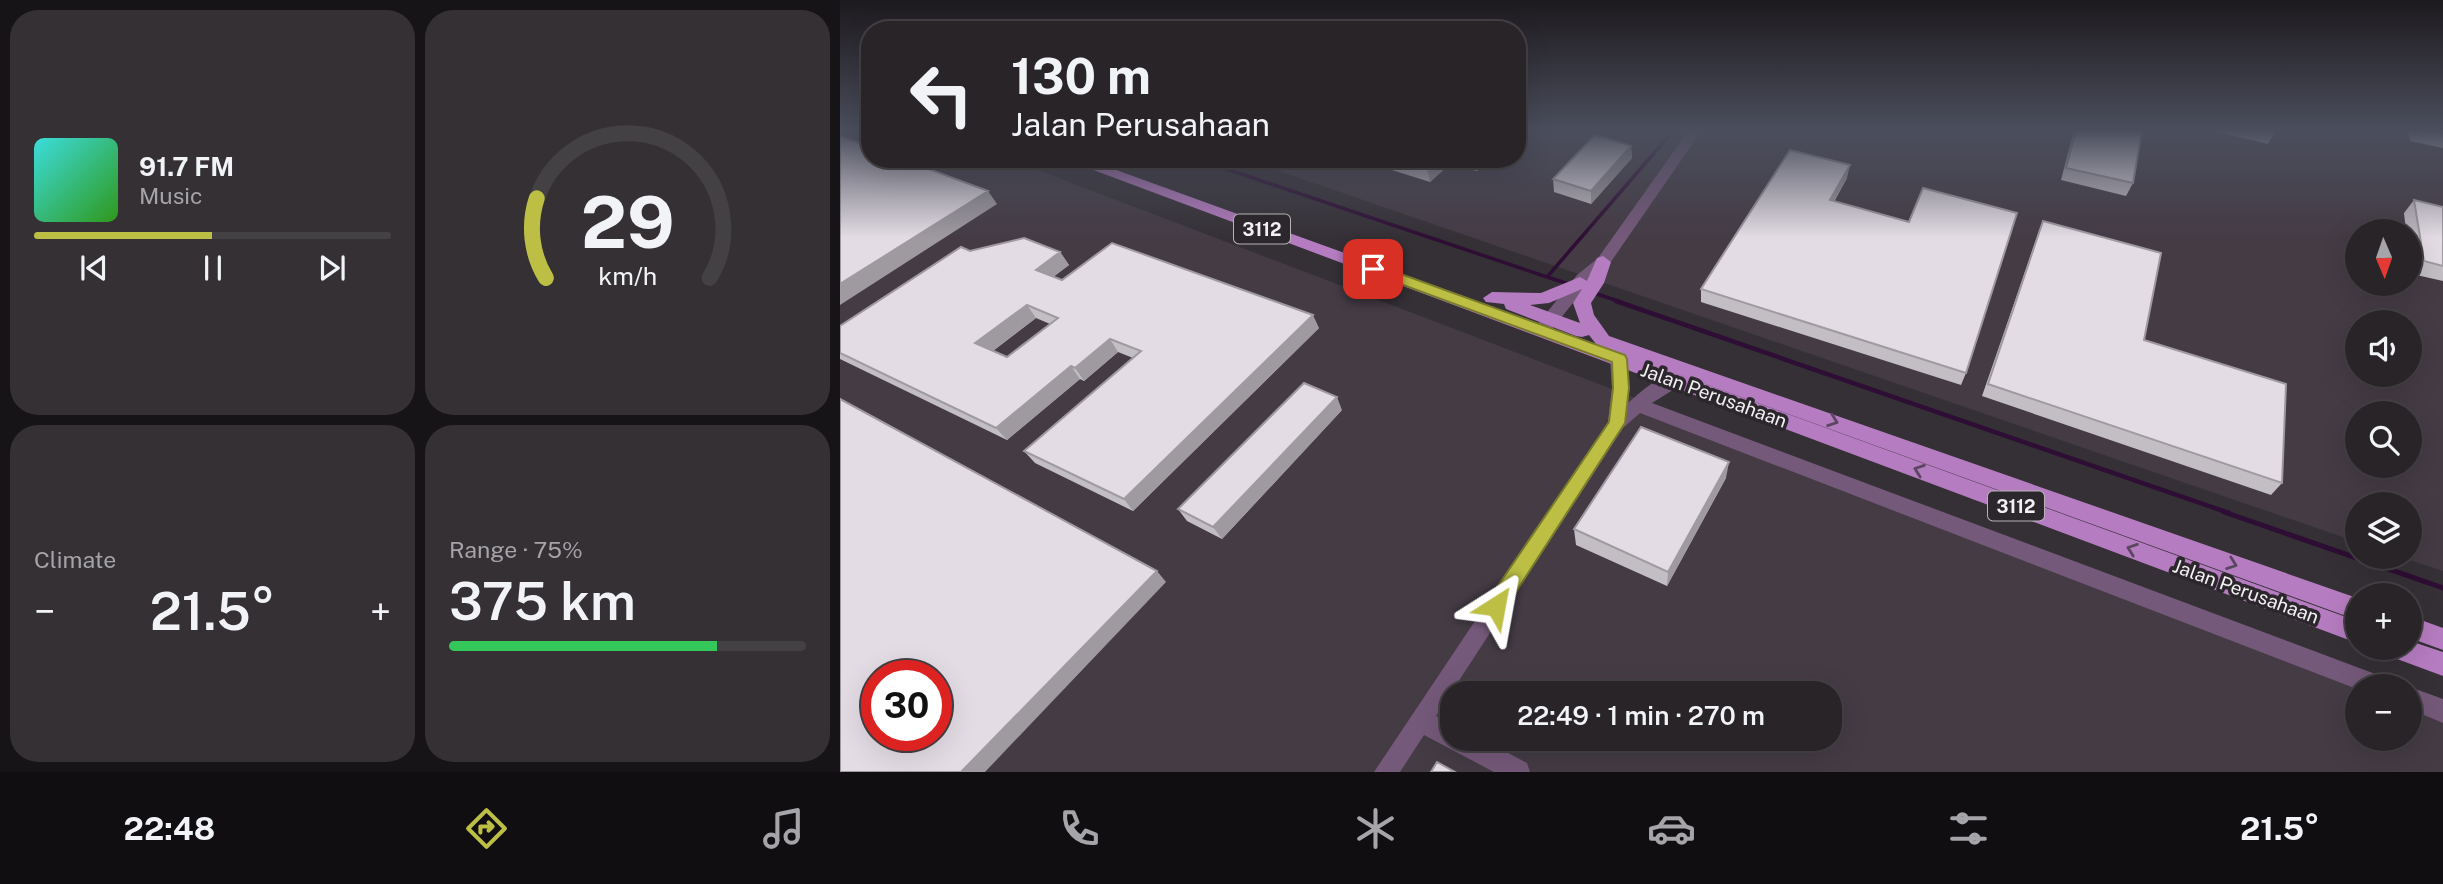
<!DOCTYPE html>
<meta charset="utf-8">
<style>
:root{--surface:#282428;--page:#343034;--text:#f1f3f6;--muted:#a5a4a8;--line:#444145;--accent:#bcbf44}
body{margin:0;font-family:"Public Sans",sans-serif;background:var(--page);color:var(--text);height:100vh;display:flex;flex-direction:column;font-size:26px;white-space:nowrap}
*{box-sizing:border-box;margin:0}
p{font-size:23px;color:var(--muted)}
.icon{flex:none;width:38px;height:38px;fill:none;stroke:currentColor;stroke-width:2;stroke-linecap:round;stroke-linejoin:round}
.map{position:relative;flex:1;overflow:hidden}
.side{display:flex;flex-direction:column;gap:10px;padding:10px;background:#161416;width:840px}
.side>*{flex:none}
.guide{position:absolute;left:21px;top:21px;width:665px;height:147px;border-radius:28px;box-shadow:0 7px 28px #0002,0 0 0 2px var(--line);background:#282428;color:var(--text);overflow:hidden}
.needle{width:46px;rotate:178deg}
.tools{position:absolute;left:1505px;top:219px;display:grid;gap:14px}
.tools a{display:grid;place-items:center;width:77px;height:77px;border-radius:50%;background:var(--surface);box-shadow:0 7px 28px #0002,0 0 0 2px var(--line);font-size:35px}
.speed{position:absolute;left:21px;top:660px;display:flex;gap:14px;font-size:35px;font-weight:700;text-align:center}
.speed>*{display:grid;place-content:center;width:91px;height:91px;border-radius:50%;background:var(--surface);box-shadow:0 7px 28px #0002,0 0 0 2px var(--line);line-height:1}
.speed .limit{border:10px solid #d22;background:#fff;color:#111}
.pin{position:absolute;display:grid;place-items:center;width:60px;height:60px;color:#fff;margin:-30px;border-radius:14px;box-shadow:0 4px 10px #0006}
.me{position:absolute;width:77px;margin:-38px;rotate:34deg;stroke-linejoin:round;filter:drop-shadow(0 0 5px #0008)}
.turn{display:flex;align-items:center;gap:24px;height:147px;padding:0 35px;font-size:32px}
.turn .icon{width:91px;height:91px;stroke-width:2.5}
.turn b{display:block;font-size:49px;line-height:60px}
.big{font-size:52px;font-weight:600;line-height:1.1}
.side .widget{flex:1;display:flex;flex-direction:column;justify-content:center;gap:10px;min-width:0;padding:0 24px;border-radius:28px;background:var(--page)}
.side .dial{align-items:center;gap:0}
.dial svg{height:182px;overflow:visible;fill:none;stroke:var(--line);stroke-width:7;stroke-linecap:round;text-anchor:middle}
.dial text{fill:var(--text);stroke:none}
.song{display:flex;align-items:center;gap:21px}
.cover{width:84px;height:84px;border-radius:10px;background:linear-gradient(135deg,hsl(180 70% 55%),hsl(110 70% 35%))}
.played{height:7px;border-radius:4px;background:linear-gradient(90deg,var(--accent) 50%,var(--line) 50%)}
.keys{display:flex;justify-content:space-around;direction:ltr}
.heat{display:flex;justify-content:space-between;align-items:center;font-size:38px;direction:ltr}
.charge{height:10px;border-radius:5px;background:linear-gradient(90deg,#34c759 75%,var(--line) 0)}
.side .tiles{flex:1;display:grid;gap:10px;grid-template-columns:repeat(2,1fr)}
.trip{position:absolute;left:600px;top:681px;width:402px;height:70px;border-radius:28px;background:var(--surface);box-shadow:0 7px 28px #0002,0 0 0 2px var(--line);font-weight:600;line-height:70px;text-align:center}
.dock{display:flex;height:112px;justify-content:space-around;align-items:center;background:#100e10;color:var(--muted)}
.dock .icon{width:49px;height:49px}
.dock .current{color:var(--accent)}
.dock b{font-size:32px;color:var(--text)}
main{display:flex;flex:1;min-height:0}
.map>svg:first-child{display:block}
.built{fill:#443b45;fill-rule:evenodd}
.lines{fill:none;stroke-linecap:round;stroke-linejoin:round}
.stream-far2{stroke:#2e0e34;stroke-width:3.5}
.stream-far1{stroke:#2e0e34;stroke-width:4.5}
.stream{stroke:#2e0e34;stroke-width:5}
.minor{fill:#75597a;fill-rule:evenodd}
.primary{fill:#b67cc1;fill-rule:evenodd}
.wall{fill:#c3bdc4;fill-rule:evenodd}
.shaded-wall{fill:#9f9aa0}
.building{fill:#e3dce4;stroke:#9f9aa0;stroke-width:2;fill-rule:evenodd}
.oneway{stroke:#5c4560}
.route{fill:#bcbf44;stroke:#7a7c2c;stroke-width:2}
.labels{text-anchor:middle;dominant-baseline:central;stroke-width:7;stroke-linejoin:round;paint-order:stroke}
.shield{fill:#2b272c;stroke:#b7b4b7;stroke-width:2}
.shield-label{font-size:18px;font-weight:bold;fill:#f3f0f3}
.street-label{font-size:19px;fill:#f3f0f3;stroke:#2b272c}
</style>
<main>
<section class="side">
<div class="tiles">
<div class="widget">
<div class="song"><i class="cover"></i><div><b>91.7 FM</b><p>Music</p></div></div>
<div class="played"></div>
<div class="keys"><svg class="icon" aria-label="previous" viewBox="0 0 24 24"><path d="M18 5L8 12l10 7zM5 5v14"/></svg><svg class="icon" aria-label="pause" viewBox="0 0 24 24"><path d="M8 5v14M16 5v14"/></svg><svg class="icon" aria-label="next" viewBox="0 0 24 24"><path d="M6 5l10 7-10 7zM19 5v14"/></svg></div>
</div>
<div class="widget dial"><svg viewBox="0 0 100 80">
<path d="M14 69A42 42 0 1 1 86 69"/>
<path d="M14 69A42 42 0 0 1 10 34" stroke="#bcbf44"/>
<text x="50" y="56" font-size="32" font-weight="700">29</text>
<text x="50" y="72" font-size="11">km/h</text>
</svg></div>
<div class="widget"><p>Climate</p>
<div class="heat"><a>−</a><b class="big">21.5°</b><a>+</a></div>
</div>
<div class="widget"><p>Range · 75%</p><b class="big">375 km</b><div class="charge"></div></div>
</div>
</section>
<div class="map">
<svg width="1603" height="772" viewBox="0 0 1603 772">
<rect width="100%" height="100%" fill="#353036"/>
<path class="built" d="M 0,130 L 30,130 L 30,159 L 169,159 L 1551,686 L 1517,686 L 1517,738 L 1570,738 L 1570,693 L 1603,706 L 1603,772 L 0,772 ZM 37,676 L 96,676 L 96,735 L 37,735 ZM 612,693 L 990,693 L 990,738 L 612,738 Z
M 677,130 L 1603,130 L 1603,571 L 1560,557 L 1570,556 L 1570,504 L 1517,504 L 1517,542 L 404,159 L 677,159 ZM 1517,231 L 1570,231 L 1570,284 L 1517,284 ZM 1517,322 L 1570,322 L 1570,374 L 1517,374 ZM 1517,413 L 1570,413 L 1570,466 L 1517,466 Z"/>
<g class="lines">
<path class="stream-far2" d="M 357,159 L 707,277 L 834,130
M 707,277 L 729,284
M 754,293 L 781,302"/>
<path class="stream-far1" d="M 776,301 L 1389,513"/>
<path class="stream" d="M 1384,512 L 1603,588"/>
<path class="minor" d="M 849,130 L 862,130 L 768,266 L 749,283 L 708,334 L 696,334 L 694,330 L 696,326 L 737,275 L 758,258 Z
M 779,353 L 788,359 L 788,403 C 801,392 823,370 841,375 L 844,380 L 841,385 L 812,403 L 1538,675 L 1546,678 L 1549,686 L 1517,686 L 1517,689 L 800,413 L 783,428 L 596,716 L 612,725 L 612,738 L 640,738 L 687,763 L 690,772 L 654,772 L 584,735 L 560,772 L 534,772 L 768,422 L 772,388 L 770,359 Z
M 1570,687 L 1603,699 L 1603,723 L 1570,709 Z"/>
<path class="primary" d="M 224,159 L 246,159 L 1517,621 L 1517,643 Z
M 763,256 L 771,262 L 764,283 L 751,303 L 754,315 L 769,336 L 1517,598 L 1517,620 L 763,347 L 756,344 L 749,335 L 742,337 L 736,336 L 666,309 L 664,304 L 646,302 L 643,298 L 652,292 L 701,293 L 740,277 L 747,281 L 757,258 ZM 742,289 L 733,303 L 740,323 L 690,305 L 709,303 Z
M 1570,616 L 1603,628 L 1603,650 L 1570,638 Z
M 1570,641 L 1603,652 L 1603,676 L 1549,656 L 1546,648 L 1570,648 Z"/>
</g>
<path class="wall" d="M 1234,130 L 1302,130 L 1293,183 L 1286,196 L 1221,180 Z
M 1369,130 L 1436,130 L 1428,144 Z
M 1568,130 L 1603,130 L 1603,148 L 1570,141 Z
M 791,146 L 792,158 L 751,204 L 714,192 L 713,179 Z
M 517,159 L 650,159 L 637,171 L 611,163 L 590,182 Z
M 1007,178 L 994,202 L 1126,373 L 1121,385 L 861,302 L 861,289 Z
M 1574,200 L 1603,207 L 1603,281 L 1572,274 L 1570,256 L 1570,231 L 1566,231 L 1564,213 Z
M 1203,221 L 1304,340 L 1442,483 L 1431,495 L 1142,396 L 1198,234 Z
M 130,251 L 220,252 L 229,265 L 213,277 L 222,280 L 479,328 L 293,511 L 195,463 L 184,451 L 293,358 L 278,352 L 244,381 L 240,379 L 167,440 L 0,359 L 0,326 ZM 196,318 L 210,324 L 167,357 L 153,351 Z
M 502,410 L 382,539 L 347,521 L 338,509 Z
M 886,478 L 827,586 L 736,545 L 734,529 Z"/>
<path class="shaded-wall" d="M 791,146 L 792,158 L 751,204 L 751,191 Z
M 598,159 L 610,159 L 611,163 L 590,182 L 587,169 Z
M 635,159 L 650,159 L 637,171 Z
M 1010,165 L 1007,178 L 987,213 L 990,200 Z
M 148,191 L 157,204 L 0,305 L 0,284 Z
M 220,252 L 229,265 L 205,283 L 196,270 Z
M 187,305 L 196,318 L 146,356 L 135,343 Z
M 473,315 L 479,328 L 293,511 L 284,499 Z
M 270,339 L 278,352 L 244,381 L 235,368 Z
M 231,366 L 240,379 L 167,440 L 156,428 Z
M 497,397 L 502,410 L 382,539 L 373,527 Z
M 889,462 L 886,478 L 827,586 L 828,572 Z
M 317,571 L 326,582 L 145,772 L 121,772 Z"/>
<path class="building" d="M 1236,130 L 1302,130 L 1293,183 L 1226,168 Z
M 1585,130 L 1603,130 L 1603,134 Z
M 755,135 L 791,146 L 751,191 L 713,179 Z
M 0,136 L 30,147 L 30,159 L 62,159 L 148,191 L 0,284 Z
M 950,150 L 1010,165 L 990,200 L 1069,222 L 1083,188 L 1177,213 L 1126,373 L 861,289 Z
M 555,159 L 598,159 L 587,169 Z
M 1574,200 L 1603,207 L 1603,266 L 1584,261 Z
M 1203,221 L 1321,253 L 1304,340 L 1446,384 L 1442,483 L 1148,384 Z
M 184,238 L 220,252 L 196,270 L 222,280 L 272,243 L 473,315 L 284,499 L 184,451 L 301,351 L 270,339 L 235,368 L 231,366 L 156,428 L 0,353 L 0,326 L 121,247 L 130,251 ZM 187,305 L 218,318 L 167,357 L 135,343 Z
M 464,383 L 497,397 L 373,527 L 338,509 Z
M 0,399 L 317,571 L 121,772 L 0,772 ZM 37,676 L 96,676 L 96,735 L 37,735 Z
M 801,427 L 889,462 L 828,572 L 734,529 Z
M 597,762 L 615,772 L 591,772 Z"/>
<defs><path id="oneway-chevron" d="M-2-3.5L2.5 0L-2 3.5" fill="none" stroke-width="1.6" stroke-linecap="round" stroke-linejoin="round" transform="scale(1.75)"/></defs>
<g class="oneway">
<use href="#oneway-chevron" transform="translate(993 421) rotate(20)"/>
<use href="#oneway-chevron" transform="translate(1079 470) rotate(-160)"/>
<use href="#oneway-chevron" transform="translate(1292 549) rotate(-160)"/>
<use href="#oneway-chevron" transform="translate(1392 564) rotate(20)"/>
</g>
<linearGradient id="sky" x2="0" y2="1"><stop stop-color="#1d1a1e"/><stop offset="0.55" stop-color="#4b4e5d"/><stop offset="1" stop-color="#4b4e5d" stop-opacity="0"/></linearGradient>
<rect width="1603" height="238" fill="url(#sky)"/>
<path class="route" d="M 533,264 L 785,355 L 787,359 L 789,388 L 785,423 L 663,612 L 656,615 L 649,612 L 646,606 L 649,599 L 769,422 L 773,388 L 772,362 L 528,272 L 526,269 Z"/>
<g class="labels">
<g class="shield">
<rect x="394" y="214.5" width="56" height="29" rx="5"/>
<rect x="1148" y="491.5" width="56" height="29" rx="5"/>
</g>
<g class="shield-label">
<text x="422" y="229">3112</text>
<text x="1176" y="506">3112</text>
</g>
<g class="street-label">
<text transform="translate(874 395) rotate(20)">Jalan Perusahaan</text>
<text transform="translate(1406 591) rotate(20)">Jalan Perusahaan</text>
</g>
</g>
</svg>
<div class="tools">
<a><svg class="needle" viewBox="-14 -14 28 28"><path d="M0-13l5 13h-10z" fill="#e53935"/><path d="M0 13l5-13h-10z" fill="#a5a4a8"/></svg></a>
<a><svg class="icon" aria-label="sound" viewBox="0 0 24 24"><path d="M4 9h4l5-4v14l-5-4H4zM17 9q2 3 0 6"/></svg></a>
<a><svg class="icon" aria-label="search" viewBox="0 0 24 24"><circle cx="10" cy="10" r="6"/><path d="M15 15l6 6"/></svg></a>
<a><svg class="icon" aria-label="layers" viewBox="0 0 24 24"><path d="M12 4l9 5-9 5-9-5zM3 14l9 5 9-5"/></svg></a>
<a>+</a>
<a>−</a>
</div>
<div class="speed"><div class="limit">30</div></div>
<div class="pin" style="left:533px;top:269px;background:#d93025"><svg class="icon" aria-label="arrive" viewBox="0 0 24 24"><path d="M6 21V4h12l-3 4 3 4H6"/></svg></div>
<svg class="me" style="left:656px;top:606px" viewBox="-20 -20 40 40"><path d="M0-17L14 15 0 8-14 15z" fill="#bcbf44" stroke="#fff" stroke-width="4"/></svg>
<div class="trip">22:49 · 1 min · 270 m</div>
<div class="guide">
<div class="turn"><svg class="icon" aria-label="left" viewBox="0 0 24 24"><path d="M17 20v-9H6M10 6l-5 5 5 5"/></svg><div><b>130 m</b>Jalan Perusahaan</div></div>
</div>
</div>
</main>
<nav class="dock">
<b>22:48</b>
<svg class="icon current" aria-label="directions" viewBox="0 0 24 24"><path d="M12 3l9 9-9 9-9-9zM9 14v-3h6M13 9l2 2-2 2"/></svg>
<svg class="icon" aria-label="music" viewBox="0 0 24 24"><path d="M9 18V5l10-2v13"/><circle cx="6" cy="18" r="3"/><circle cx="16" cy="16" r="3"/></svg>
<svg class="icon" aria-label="phone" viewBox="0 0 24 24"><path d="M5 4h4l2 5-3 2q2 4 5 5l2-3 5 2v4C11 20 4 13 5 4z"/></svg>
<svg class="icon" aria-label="climate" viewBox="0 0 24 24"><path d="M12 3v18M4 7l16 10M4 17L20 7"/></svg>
<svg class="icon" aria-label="car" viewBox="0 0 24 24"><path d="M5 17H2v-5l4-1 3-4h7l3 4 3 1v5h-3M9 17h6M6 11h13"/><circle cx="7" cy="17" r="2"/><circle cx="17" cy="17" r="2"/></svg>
<svg class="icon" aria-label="filters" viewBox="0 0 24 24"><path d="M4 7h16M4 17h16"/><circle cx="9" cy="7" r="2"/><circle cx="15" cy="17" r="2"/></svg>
<b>21.5°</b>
</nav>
